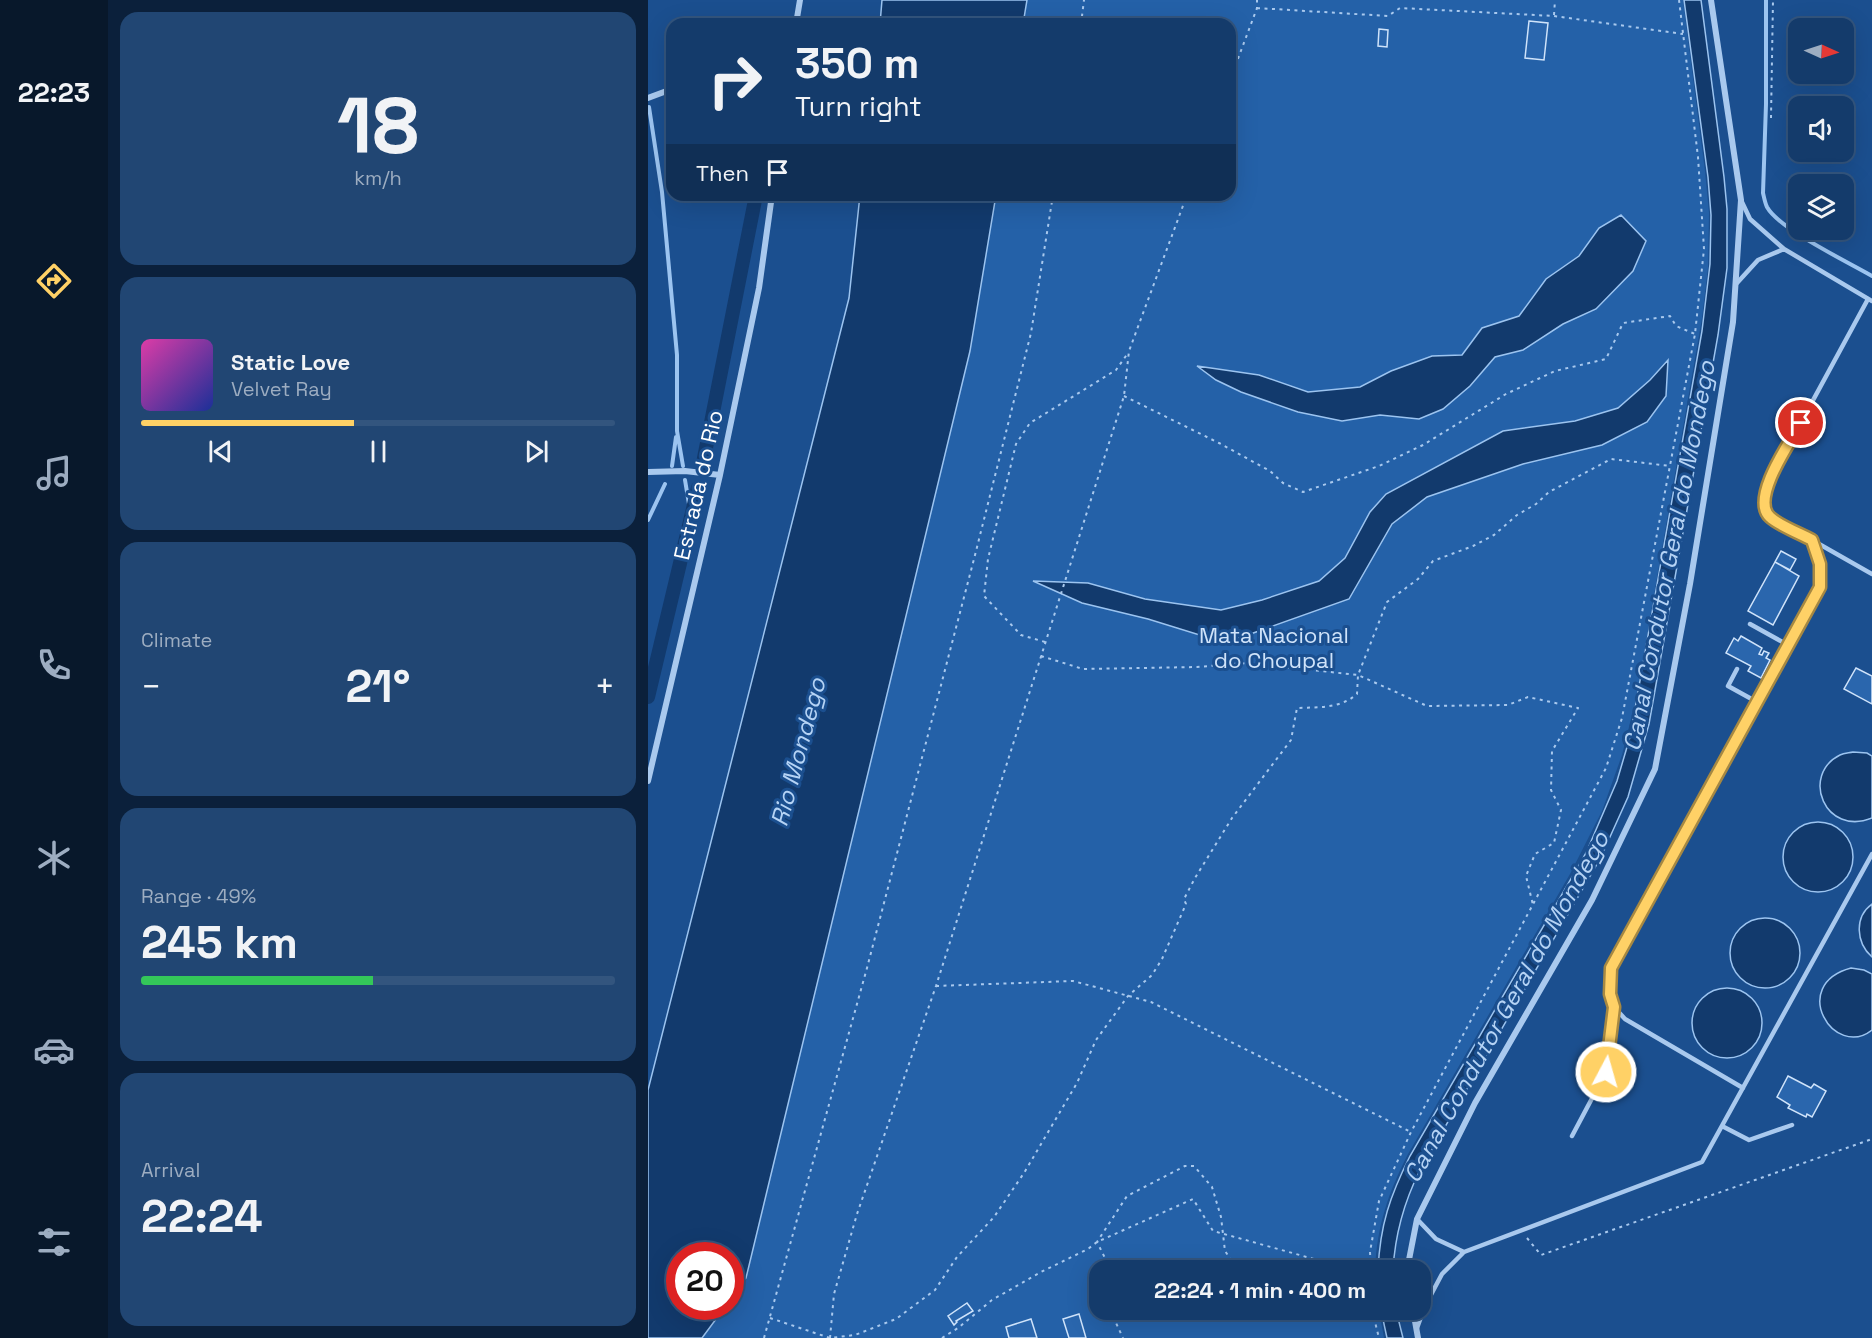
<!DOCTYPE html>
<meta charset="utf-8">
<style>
:root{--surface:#143b6b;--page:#214673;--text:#f1f3f6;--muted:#9dadc1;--line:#33557e;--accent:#ffd166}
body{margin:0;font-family:"Space Grotesk",sans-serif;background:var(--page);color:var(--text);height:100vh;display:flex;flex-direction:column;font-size:22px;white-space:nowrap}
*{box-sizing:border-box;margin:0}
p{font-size:20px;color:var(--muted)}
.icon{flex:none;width:33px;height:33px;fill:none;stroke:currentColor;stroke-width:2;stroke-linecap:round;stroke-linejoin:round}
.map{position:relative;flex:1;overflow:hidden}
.sheet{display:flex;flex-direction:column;gap:12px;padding:12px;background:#0b203b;width:540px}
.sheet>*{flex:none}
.hud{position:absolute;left:18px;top:18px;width:570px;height:183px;border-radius:18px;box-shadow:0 6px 24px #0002,0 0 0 2px var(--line);background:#143b6b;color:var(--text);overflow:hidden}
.needle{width:39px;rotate:93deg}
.tools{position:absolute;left:1140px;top:18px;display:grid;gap:12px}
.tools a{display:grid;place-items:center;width:66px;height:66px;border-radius:12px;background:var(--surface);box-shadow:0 6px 24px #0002,0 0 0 2px var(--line);font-size:30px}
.speed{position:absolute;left:18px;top:1242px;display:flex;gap:12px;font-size:30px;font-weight:700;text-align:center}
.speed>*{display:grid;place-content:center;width:78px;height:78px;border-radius:50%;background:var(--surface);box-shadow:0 6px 24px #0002,0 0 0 2px var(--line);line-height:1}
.speed .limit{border:9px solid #d22;background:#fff;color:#111}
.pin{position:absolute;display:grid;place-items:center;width:51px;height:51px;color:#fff;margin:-26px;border:3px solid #fff;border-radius:50%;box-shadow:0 2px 6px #0007}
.me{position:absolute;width:66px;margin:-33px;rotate:6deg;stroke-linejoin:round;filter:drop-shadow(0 0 4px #0008)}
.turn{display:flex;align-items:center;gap:21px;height:126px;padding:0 30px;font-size:27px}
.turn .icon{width:78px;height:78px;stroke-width:2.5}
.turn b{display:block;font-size:42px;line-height:51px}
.then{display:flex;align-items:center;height:57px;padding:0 30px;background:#0003;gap:12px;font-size:22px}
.big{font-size:45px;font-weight:600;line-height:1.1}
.sheet .tile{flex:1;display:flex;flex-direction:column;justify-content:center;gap:9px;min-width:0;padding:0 21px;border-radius:18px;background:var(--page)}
.sheet .dial{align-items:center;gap:0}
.dial b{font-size:78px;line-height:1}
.song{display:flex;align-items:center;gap:18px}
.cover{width:72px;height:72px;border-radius:9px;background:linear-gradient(135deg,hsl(320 70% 55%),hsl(230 70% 35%))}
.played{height:6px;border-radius:3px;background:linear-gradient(90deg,var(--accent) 45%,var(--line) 45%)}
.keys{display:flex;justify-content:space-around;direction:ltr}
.heat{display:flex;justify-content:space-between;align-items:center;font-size:33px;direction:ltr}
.charge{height:9px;border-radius:4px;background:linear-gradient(90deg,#34c759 49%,var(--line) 0)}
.trip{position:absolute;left:441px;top:1260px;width:342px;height:60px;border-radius:18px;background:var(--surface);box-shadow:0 6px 24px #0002,0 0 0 2px var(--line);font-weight:600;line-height:60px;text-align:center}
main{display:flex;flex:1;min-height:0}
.tabs{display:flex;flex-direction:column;width:108px;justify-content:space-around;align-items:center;background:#08182b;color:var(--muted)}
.tabs .icon{width:42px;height:42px}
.tabs .selected{color:var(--accent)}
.tabs b{font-size:27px;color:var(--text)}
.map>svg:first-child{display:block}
.green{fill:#2461a8}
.water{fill:#123a6d;stroke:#9cc4f0;stroke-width:1.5}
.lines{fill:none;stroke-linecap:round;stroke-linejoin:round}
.stream{stroke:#9cc4f0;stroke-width:4}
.canal{stroke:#123a6d;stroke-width:14}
.building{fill:#2a66ad;stroke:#cfe3fa;stroke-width:1.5}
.path{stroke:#a9c9ee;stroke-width:2;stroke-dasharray:3 4.5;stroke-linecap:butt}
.lane{stroke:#a9c9ee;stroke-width:4.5}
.street{stroke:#a9c9ee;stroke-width:6}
.route-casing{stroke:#a68842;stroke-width:15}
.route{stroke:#ffd166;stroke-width:10}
.labels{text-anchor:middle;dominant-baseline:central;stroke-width:6;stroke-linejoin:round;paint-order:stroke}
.street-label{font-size:22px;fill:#fff;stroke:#1b4f8f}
.park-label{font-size:22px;fill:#cfe3fa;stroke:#1b4f8f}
.water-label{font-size:24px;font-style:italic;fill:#b5d3f5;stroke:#1b4f8f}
</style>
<main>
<nav class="tabs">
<b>22:23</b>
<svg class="icon selected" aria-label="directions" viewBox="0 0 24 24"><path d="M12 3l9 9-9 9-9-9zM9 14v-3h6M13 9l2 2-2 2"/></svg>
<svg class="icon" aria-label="music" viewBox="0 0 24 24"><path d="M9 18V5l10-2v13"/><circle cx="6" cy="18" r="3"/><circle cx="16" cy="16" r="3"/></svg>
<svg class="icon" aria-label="phone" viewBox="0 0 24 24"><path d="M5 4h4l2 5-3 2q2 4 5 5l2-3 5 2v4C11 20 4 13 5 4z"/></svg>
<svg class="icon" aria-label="climate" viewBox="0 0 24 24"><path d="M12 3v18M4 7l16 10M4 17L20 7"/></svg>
<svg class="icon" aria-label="car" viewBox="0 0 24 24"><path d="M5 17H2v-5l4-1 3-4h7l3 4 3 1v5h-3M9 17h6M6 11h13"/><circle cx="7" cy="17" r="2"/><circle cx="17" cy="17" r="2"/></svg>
<svg class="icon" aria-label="filters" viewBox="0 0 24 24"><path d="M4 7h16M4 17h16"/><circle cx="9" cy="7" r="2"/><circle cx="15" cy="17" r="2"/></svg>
</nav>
<section class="sheet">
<div class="tile dial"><b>18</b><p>km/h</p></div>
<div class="tile">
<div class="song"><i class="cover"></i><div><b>Static Love</b><p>Velvet Ray</p></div></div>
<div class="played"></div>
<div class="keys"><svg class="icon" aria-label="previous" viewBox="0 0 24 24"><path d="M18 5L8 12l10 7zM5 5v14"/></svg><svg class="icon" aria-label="pause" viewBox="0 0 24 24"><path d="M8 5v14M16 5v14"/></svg><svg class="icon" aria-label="next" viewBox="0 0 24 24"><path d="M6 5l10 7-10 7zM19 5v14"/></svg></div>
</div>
<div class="tile"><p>Climate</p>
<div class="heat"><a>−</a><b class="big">21°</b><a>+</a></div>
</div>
<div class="tile"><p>Range · 49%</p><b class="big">245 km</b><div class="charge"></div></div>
<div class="tile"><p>Arrival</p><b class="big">22:24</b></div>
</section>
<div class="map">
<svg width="1224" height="1338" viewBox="0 0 1224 1338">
<rect width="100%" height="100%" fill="#1b4f8f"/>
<path class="green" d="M 379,0 L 1035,0 L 1057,171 L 1061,213 L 1060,268 L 1054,318 L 988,699 L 974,755 L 954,811 L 922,874 L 760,1154 C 740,1193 729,1226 727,1270 L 452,1270 L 452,1310 L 731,1310 L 736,1338 L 54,1338 L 77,1307 L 82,1306 L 83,1299 L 98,1278 L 322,351 L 348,195 L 582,195 L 582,24 L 375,24 Z"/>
<path class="water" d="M 234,0 L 379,0 L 375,24 L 232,24 Z
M 1036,0 L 1053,0 L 1076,177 L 1079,209 L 1079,268 L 1070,335 L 1001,724 L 980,797 L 952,859 L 772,1170 C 756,1202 747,1234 745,1270 L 730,1270 C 732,1225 742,1196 762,1156 L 938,853 L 969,781 L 982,737 L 1054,331 L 1062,264 L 1063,215 L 1060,177 Z
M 212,195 L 348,195 L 322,351 L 98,1278 L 83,1299 L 82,1256 L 32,1256 L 32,1306 L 77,1307 L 54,1338 L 0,1338 L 0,1090 L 201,298 Z
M 973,215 L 998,241 L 985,271 L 948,309 L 915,324 L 875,350 L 847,357 L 822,386 L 795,409 L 771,419 L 732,415 L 694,421 L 650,412 L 593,392 L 568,380 L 549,366 L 611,375 L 660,392 L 712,387 L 743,371 L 784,356 L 814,355 L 834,328 L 871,316 L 898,279 L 931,256 L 951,228 Z
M 1020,360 L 1018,396 L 999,422 L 954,445 L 875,464 L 779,497 L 744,524 L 701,599 L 594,637 L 571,641 L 500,619 L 434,603 L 385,581 L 440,583 L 497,599 L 573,610 L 614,600 L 671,581 L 697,558 L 722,512 L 738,494 L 855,431 L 927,421 L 970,408 L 1002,380 Z
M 1205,752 L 1219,753 L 1224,756 L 1224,818 C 1177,837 1152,775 1192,755 C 1196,753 1201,753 1205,752 Z
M1135 857a35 35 0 1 1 70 0a35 35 0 1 1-70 0Z
M 1224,904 L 1224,957 C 1208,943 1206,917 1224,904 Z
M1082 953a35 35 0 1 1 70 0a35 35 0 1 1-70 0Z
M 1203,968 L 1216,970 L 1224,974 L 1224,1030 C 1186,1060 1140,985 1203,968 Z
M1044 1023a35 35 0 1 1 70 0a35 35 0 1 1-70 0Z
M 733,1310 L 748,1310 L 755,1338 L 739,1338 Z"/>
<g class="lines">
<path class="stream" d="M 1118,0 L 1118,104 L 1115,193 C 1116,197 1117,203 1119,207 C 1131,229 1200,262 1224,276
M 1,107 L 14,192 L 29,355 L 29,431 L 35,466
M 24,466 L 28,437
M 37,480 L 43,516
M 0,520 L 17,484"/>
<path class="canal" d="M 55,463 L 108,195
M 0,697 L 50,488"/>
</g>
<path class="building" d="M 881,21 L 900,23 L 896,60 L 877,58 Z
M 731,29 L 740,30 L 739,47 L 730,46 Z
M 1133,551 L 1148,559 L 1142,570 L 1127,562 Z
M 1127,562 L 1151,576 L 1125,625 L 1100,611 Z
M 1093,636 L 1114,648 L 1111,654 L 1114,655 L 1116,651 L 1121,653 L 1118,658 L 1122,660 L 1113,678 L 1100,671 L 1103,666 L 1078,653 L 1086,638 L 1090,641 Z
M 1208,668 L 1224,676 L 1224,704 L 1196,689 Z
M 1140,1076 L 1163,1088 L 1166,1084 L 1178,1091 L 1164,1117 L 1159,1114 L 1158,1117 L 1140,1108 L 1142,1105 L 1129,1097 Z
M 319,1303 L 325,1311 L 308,1321 L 309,1322 L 306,1325 L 300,1316 Z
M 431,1314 L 438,1338 L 421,1338 L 415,1319 Z
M 383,1319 L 389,1338 L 361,1338 L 358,1327 Z"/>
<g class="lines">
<path class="path" d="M 609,8 L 740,16 L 752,8 L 906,16 L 1035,34
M 906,15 L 907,0
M 433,24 L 436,0
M 582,80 L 609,8 L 609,0
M 1123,118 L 1125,0
M 476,396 L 571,443 L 622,471 L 635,483 L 655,492 L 731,466 L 775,445 L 858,394 L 907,371 L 958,359 L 975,323 L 1022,316 L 1028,326 L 1047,334
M 397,642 L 373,635 L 336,596 L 340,559 L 368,444 L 382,423 L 468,370 L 480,353
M 393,656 L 435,669 L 549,667 L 599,663 L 710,675 L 779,706 L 860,705 L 880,697 L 930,708 L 904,751 L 903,790 L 913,810 L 906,843 L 887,854 L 878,876 L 885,905
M 288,986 L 425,981 L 503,1002 L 763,1132
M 879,1238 L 893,1255 L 1224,1139
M 463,1270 L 449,1242 L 479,1196 L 537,1166 L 546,1166 L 564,1187 L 573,1217 L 577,1251 L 590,1270
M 723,1270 L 722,1252 L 731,1201 L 763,1132 L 958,768 L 974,718 L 1047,334 L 1056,249 L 1050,157 L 1031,0
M 462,1310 L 475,1338
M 724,1310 L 731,1338
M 122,1318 L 182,1338 L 207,1335 L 248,1319 L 287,1290 L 309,1257 L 346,1217 L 376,1173 L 429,1083 L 448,1040 L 480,996 L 504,975 L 514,959 L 538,904 L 536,899 L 547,878 L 584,818 L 643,740 L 649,708 C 670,707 692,709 709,694 L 710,675 L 739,602 L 770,579 L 785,561 L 825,546 L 846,535 L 869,515 L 888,504 L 901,492 L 963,459 L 1022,466
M 116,1338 L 219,968 L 326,559 L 383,333 L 405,195
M 182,1338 L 186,1294 L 209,1214 L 288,986 L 476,396 L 481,351 L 539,195
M 294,1338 L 310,1328 L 344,1300 L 393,1272 L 440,1249 L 449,1242 L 545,1199 L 565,1231 L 666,1259 L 722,1262"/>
<path class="lane" d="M 1136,249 L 1224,301
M 1089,283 L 1110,260 L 1136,249 L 1102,219 L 1093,200
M 1164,540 L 1224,574
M 1102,624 L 1140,645
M 1089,669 L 1080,686 L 1109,702
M 1095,1088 L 977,1019 L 966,1007 L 962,994 L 963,968 L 1172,587 L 1172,564 L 1164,540 L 1121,517 L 1115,504 L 1119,485 L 1220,299
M 1074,1126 L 1101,1140 L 1144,1125
M 924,1136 L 958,1072 L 966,1007
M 769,1219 L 788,1239 L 816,1252
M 769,1328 L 777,1306 L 794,1274 L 816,1252 L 1054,1162 L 1224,854"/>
<path class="street" d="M 148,24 L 152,0
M 0,98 L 24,89
M 0,472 L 37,471 L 72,475
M 0,781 L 72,475 L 111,288 L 124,195
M 759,1270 L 769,1219 L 827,1103 L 944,900 L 1007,769 L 1042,584 L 1085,322 L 1093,200 L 1063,0
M 765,1310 L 770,1338"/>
</g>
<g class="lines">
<g class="route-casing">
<path id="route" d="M 958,1072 L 966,1007 L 962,994 L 963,968 L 1172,587 L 1172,564 L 1164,540 C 1153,534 1130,525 1122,517 C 1102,499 1142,442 1153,423"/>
</g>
<use href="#route" class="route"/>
</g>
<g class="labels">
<g class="street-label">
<text transform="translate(50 485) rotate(-77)">Estrada do Rio</text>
</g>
<g class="park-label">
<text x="626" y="635">Mata Nacional<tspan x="626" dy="25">do Choupal</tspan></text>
</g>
<g class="water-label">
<text transform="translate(1021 556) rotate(-79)">Canal Condutor Geral do Mondego</text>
<text transform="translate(150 752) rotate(-75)">Rio Mondego</text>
<text transform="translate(858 1007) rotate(-61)">Canal Condutor Geral do Mondego</text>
</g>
</g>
</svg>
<div class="tools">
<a><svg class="needle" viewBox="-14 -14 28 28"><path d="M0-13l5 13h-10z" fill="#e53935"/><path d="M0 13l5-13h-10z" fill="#9dadc1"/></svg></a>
<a><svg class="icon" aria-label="sound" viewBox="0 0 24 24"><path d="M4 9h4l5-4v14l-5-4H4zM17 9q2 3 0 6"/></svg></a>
<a><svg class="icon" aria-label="layers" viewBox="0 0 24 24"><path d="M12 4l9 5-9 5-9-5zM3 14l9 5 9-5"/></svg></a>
</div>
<div class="speed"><div class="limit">20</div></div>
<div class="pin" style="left:1153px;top:423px;background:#d93025"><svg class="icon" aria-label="arrive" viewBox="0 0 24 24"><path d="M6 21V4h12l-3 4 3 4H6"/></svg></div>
<svg class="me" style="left:958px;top:1072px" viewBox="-20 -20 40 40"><circle r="17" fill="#ffd166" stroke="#fff" stroke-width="3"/><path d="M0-11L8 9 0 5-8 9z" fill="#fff"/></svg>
<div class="trip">22:24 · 1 min · 400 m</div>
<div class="hud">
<div class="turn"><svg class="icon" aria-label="right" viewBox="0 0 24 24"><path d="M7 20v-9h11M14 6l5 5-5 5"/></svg><div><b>350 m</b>Turn right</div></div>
<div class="then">Then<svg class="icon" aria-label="arrive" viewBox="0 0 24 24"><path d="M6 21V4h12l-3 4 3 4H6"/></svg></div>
</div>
</div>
</main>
